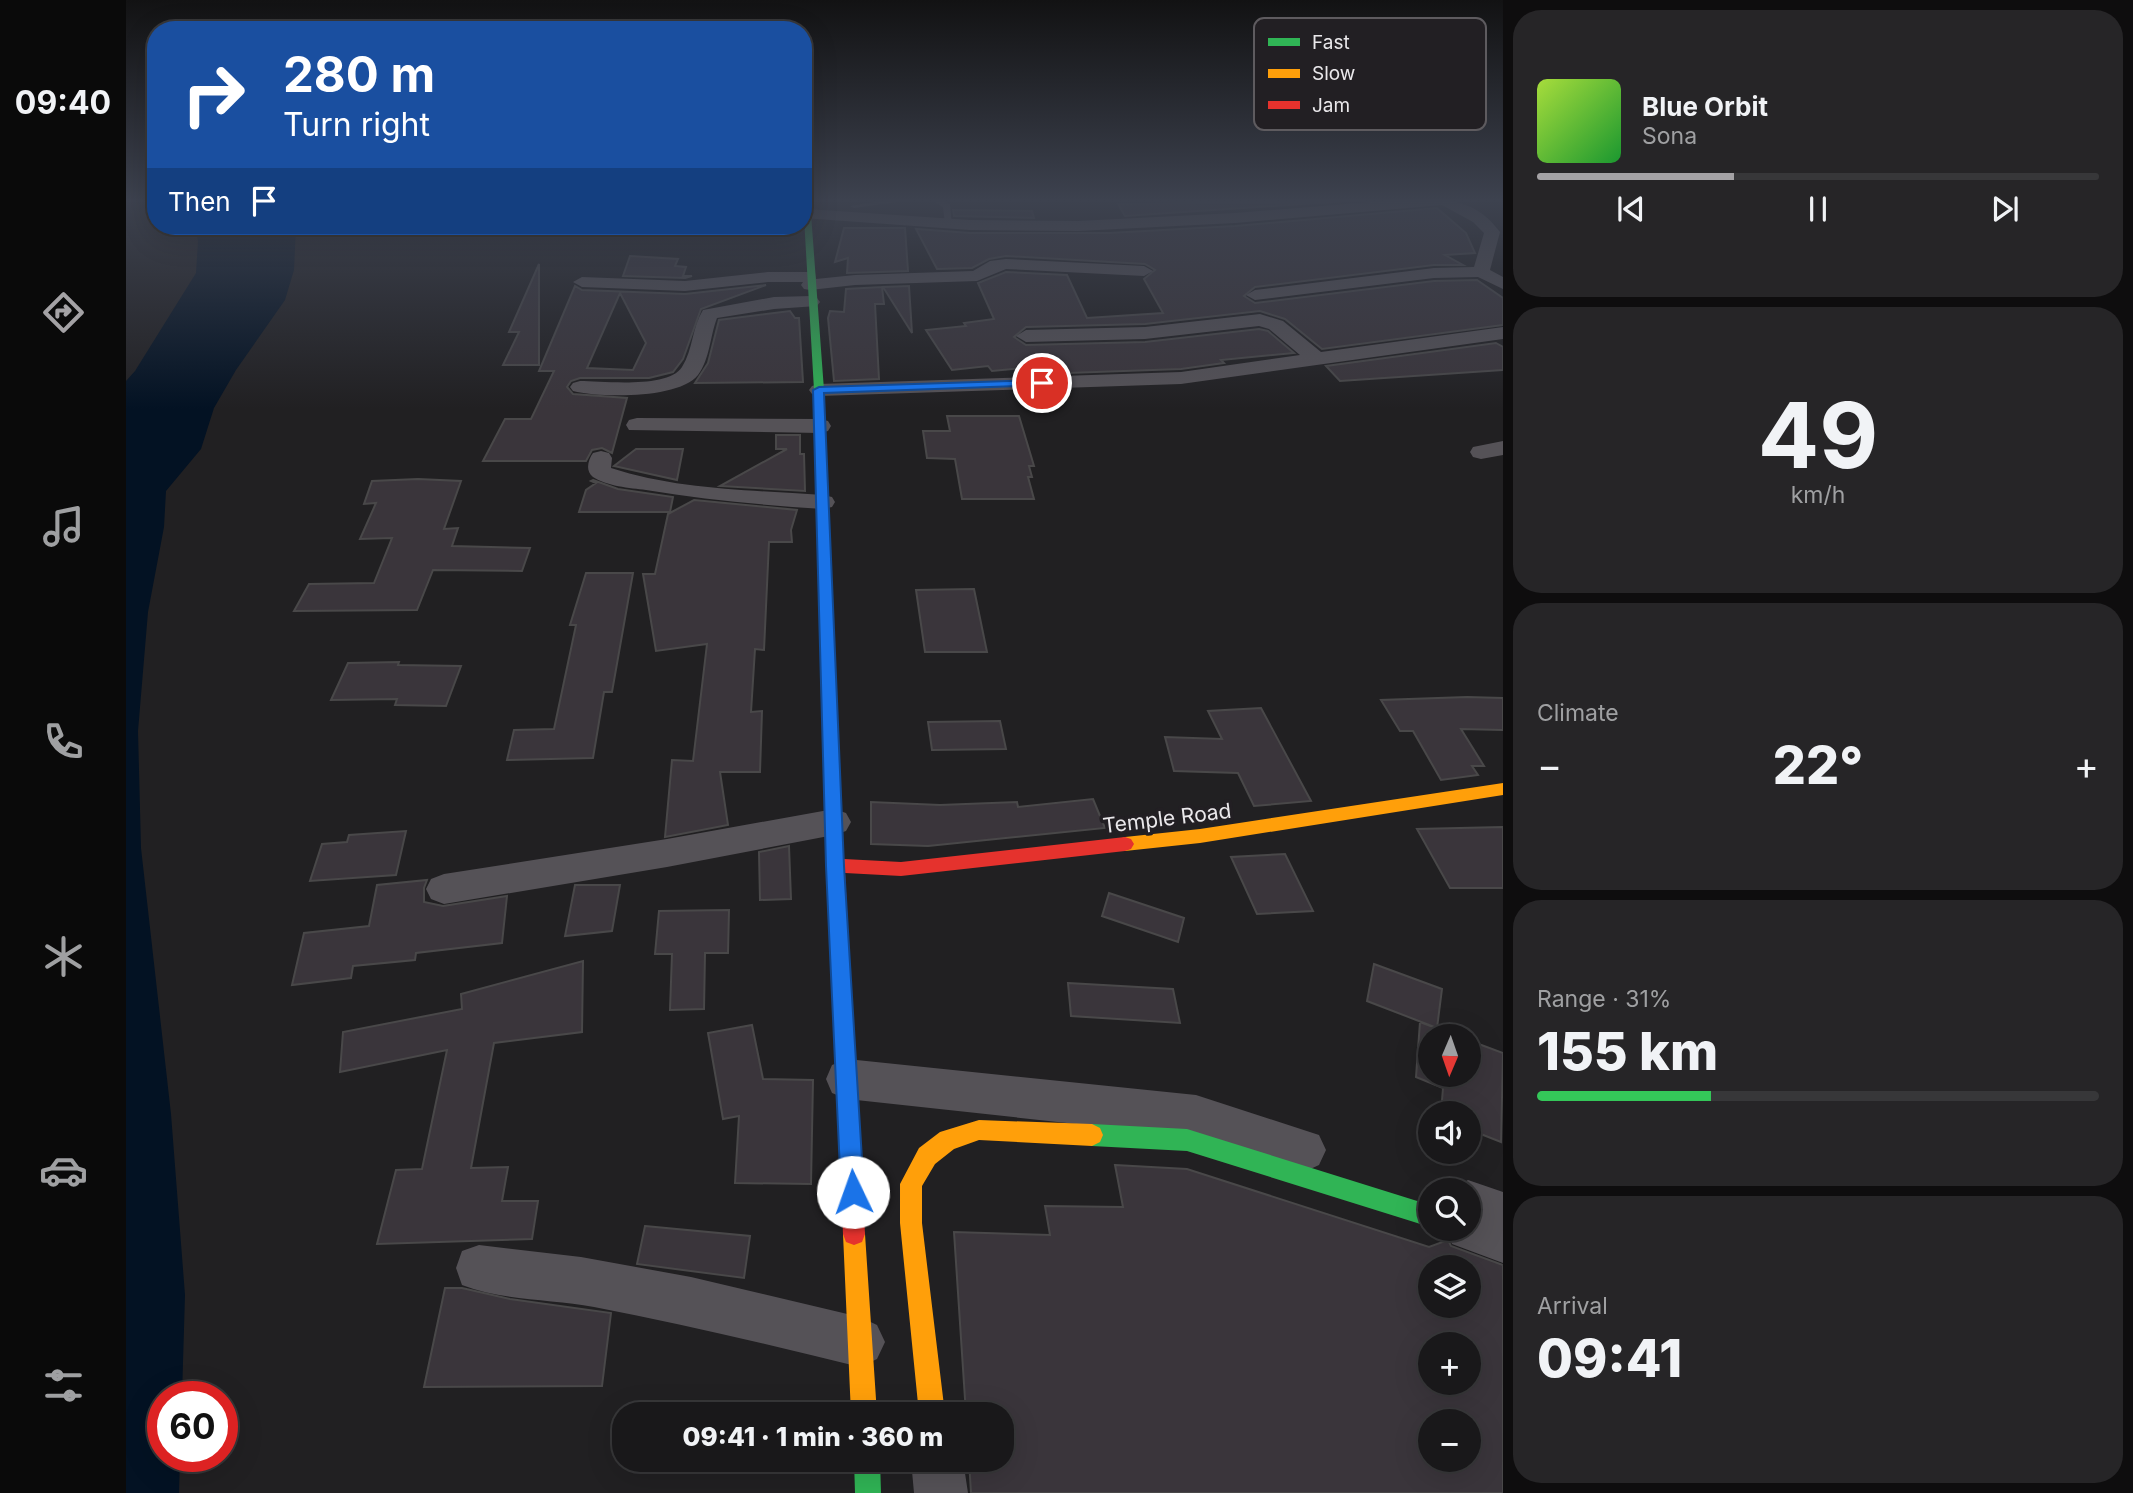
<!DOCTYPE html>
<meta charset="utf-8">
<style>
:root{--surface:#19181a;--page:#262527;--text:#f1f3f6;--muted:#9fa0a2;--line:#373739;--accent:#a4a2a5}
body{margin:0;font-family:Inter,sans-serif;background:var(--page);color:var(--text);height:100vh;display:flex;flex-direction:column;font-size:26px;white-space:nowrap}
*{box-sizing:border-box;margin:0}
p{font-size:23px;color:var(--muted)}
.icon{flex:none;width:38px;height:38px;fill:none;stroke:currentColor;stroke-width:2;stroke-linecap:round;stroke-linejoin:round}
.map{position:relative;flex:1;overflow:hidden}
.drawer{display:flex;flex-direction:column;gap:10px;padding:10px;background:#0e0d0e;width:630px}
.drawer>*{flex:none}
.banner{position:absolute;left:21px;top:21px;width:665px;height:214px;border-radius:28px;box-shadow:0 7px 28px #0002,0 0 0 2px var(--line);background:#1a4fa0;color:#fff;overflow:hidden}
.needle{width:46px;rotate:182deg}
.buttons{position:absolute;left:1292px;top:1024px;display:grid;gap:14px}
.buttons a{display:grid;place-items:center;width:63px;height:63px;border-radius:50%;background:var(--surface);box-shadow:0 7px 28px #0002,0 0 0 2px var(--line);font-size:35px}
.speed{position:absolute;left:21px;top:1381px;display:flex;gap:14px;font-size:35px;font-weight:700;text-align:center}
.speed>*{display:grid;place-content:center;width:91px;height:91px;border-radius:50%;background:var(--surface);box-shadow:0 7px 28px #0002,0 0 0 2px var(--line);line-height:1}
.speed .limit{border:10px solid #d22;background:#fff;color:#111}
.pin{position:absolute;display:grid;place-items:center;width:60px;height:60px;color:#fff;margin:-30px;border:4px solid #fff;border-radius:50%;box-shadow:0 2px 7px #0007}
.me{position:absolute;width:77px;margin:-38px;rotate:357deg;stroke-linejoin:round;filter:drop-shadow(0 0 5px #0008)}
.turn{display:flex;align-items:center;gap:24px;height:147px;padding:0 21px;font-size:32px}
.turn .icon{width:91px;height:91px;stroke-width:2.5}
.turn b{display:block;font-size:49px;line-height:60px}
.then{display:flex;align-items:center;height:66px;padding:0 21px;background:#0003;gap:14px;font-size:26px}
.big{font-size:52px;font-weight:800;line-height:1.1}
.drawer .card{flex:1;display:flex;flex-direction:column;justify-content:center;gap:10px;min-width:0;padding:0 24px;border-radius:28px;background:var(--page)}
.drawer .dial{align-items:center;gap:0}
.dial b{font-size:91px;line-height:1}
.song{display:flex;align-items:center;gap:21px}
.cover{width:84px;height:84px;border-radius:10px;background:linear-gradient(135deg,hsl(80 70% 55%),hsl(130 70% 35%))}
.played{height:7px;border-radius:4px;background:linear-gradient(90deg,var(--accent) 35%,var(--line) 35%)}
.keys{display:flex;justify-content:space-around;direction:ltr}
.heat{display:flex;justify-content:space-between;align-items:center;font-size:38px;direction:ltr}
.charge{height:10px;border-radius:5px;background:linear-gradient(90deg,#34c759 31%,var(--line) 0)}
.trip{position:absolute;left:486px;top:1402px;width:402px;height:70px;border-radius:28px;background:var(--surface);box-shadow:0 7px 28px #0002,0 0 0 2px var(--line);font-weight:800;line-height:70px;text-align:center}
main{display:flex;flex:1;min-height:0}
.tabs{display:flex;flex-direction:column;width:126px;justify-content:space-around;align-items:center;background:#0a0a0a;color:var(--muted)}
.tabs .icon{width:49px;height:49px}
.tabs .current{color:var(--accent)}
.tabs b{font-size:32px;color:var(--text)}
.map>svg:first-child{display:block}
.water{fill:#031223}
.building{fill:#3a353b;stroke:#494849;stroke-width:2;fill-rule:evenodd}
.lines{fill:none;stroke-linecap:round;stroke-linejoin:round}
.lane{fill:#555257;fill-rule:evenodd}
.street{fill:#555257;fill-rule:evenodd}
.fast{fill:#30b455;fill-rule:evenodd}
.slow{fill:#ff9f0a;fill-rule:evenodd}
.jam{fill:#e5322d;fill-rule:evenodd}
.route{fill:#1a73e8;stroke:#114b97;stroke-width:2}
.labels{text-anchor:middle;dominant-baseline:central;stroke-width:7;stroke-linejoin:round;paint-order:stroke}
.street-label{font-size:21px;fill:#eae8eb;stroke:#221f23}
.key{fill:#221f23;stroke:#5e5b5f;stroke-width:2}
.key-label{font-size:19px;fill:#eae8eb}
</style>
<main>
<nav class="tabs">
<b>09:40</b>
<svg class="icon current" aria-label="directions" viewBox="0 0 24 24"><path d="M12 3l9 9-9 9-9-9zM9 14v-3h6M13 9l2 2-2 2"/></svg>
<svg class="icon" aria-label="music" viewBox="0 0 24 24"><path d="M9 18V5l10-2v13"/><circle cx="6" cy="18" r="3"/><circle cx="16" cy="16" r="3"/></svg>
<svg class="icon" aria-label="phone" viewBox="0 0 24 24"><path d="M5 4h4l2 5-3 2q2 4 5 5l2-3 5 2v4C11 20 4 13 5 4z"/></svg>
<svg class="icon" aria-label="climate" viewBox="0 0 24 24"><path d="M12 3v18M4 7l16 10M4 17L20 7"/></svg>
<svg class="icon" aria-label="car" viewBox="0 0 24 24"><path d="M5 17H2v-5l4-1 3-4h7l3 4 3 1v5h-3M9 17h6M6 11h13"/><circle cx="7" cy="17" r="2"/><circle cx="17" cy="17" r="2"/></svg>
<svg class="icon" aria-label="filters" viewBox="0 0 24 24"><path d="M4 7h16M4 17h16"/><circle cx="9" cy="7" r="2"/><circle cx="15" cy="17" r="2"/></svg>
</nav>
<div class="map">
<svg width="1377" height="1493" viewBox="0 0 1377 1493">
<rect width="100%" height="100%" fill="#212022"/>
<path class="water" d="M 69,226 L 170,226 L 168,270 L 159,300 L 110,370 L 88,408 L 75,449 L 40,491 L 38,527 L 22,612 L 12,731 L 15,848 L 45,1114 L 59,1295 L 56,1396 L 37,1396 L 37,1456 L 54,1456 L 53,1493 L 0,1493 L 0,381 L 9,371 L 70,273 L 72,241 Z"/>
<path class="building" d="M 1176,200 L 1236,200 L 999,216 L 992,204 L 1179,202 Z
M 1311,208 L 1340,233 L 1349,253 L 1319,255 L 1337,265 L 1308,265 L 1129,287 L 1118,296 L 1129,303 L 1308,281 L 1351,280 L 1377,298 L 1377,325 L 1196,349 L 1159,319 L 1134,311 L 1019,324 L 900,327 L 888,337 L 900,345 L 1019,342 L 1133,329 L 1142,331 L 1168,353 L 1095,360 L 1098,363 L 1055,369 L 913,374 L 906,367 L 866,371 L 862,366 L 826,370 L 800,330 L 840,326 L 838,323 L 868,319 L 852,283 L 880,272 L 941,275 L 961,318 L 1037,313 L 1018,279 L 1029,270 L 1019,264 L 880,256 L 863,259 L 846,268 L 811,269 L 790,229 L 844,233 L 983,233 L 1109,226 Z
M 827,210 L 906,211 L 908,218 L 828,216 Z
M 718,228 L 779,228 L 782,271 L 721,273 L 722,258 L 709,262 Z
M 504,256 L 552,259 L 549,266 L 560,267 L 557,276 L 566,276 L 559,278 L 497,276 Z
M 413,264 L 413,365 L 377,365 L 393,332 L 383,332 Z
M 640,285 L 575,309 L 557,359 L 547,372 L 523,378 L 454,378 L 445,381 L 441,387 L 447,394 L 501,398 L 486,453 L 476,448 L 466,450 L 460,461 L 357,461 L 379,419 L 405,419 L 428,371 L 413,371 L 449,286 L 456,290 L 559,294 ZM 494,293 L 520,343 L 507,370 L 461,368 Z
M 783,286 L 786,333 L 757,287 Z
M 756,287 L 758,304 L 749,304 L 753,379 L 708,381 L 702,318 L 704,311 L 718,312 L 720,289 Z
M 664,311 L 669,318 L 673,318 L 677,382 L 569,383 L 582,363 L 593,320 Z
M 1370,343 L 1377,347 L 1377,370 L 1214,381 L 1200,366 Z
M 821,416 L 893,416 L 908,466 L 903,466 L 906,477 L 902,477 L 908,499 L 836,499 L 829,459 L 801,458 L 797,431 L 824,431 Z
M 650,435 L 674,435 L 674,454 L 678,454 L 679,491 L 594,486 L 661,449 L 650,449 Z
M 510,449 L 557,449 L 551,480 L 488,466 Z
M 292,479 L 335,481 L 318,529 L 332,528 L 326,546 L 404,548 L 396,571 L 307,570 L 291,610 L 168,611 L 183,584 L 248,583 L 266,538 L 234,539 L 250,503 L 238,504 L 246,481 Z
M 467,480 L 492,489 L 547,497 L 544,512 L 453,512 L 460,490 L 470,483 L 465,481 Z
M 568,500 L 671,510 L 665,530 L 666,542 L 643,542 L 638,650 L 629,649 L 625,712 L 636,711 L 634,772 L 594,772 L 602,825 L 539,837 L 546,760 L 567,761 L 581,644 L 530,651 L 517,574 L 529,574 L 542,514 Z
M 460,573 L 507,573 L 486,692 L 478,692 L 467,758 L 381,760 L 388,730 L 428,729 L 450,625 L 444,625 Z
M 848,589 L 861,652 L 799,652 L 790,590 Z
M 273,662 L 272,665 L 335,666 L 320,706 L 269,705 L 271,699 L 205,700 L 222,663 Z
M 1341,697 L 1377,698 L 1377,730 L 1335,729 L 1358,766 L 1346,766 L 1352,775 L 1315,780 L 1287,731 L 1274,731 L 1255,700 Z
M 1135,708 L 1185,801 L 1128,806 L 1112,773 L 1048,771 L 1039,737 L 1096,739 L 1082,711 Z
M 874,721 L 880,749 L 806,750 L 802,722 Z
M 967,799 L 979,828 L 802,846 L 745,844 L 745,802 L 814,805 L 891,802 L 892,807 Z
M 1377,827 L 1377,888 L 1324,888 L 1291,829 Z
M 280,831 L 270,875 L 184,881 L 196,844 L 221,842 L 223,835 Z
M 663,846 L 665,899 L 634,900 L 633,852 Z
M 1159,854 L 1187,911 L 1131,914 L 1105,857 Z
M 301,880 L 298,888 L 298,902 L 317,906 L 381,896 L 376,943 L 290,953 L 289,960 L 227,966 L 225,978 L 166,985 L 178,933 L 243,926 L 251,885 Z
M 449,885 L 494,885 L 486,931 L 439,936 Z
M 983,893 L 1058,918 L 1052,942 L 976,916 Z
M 603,910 L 602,953 L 579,953 L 578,1009 L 544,1010 L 546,954 L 529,954 L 533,911 Z
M 457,961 L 456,1032 L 368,1043 L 345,1168 L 382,1167 L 376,1201 L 412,1201 L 406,1239 L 251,1244 L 270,1170 L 296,1169 L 321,1050 L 214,1072 L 217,1032 L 336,1009 L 335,994 Z
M 1248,964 L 1316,989 L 1311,1028 L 1241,1001 Z
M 942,983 L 1047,989 L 1054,1023 L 945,1016 Z
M 1294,1022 L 1331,1036 L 1304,1036 L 1304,1074 L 1342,1074 L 1342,1040 L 1377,1053 L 1375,1142 L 1342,1129 L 1342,1113 L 1315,1113 L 1317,1088 L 1290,1077 Z
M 626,1025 L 637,1079 L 687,1080 L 685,1184 L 609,1183 L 613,1116 L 597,1119 L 582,1033 Z
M 989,1165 L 1061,1169 L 1303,1247 L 1322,1240 L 1325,1246 L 1377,1265 L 1377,1493 L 845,1493 L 843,1460 L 877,1460 L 877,1414 L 840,1414 L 828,1232 L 924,1235 L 919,1206 L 997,1207 ZM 1304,1267 L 1342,1267 L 1342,1306 L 1304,1306 ZM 1304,1344 L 1342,1344 L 1342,1382 L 1304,1382 ZM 1304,1421 L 1342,1421 L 1342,1460 L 1304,1460 Z
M 519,1226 L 624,1236 L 618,1278 L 511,1264 Z
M 319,1288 L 336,1288 L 384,1299 L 485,1313 L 476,1386 L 298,1387 Z"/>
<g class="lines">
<path class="lane" d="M 761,200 L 786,200 L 728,208 L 724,206 Z
M 805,200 L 815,200 L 824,204 L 826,226 L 819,224 L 817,207 Z"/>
<path class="street" d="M 1269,200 C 1311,200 1345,193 1374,232 L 1364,270 L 1377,277 L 1377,289 L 1352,277 L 1308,278 L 1129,300 L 1120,295 L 1129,290 L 1308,268 L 1348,267 L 1358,233 L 1347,222 L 1316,205 L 1109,223 L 952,231 L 844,230 L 677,218 L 677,210 L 681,209 L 844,220 L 952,221 L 1109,213 Z
M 880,259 L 1018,266 L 1027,271 L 1018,276 L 880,269 L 851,281 L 729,285 L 684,290 L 678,289 L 675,285 L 677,282 L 642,282 L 559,291 L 456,287 L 447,282 L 456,277 L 559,281 L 642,272 L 683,272 L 689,273 L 690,279 L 729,275 L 847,271 L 864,261 Z
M 685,296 L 691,298 L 694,302 L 691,306 L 648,309 L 591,318 C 584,336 584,359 572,375 C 553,399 475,398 447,391 L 444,387 L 447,383 L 454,381 C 477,381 542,389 556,367 C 567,350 566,327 577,310 L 648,297 Z
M 1134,314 L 1157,321 L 1195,352 L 1377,327 L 1377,339 L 1055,384 L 693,396 L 686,394 L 683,390 L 686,386 L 693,384 L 1055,372 L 1174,355 L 1143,329 L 1133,326 L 1019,339 L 900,342 L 890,336 L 900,330 L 1019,327 Z
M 511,418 L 694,419 L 702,421 L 705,426 L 702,431 L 694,433 L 503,430 L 500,425 L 503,420 Z
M 1377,441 L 1377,455 L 1355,459 L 1347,457 L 1344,452 L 1347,447 Z
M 475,451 L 483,453 L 486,458 L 485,468 C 552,490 627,490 697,495 L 706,497 L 709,502 L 706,507 L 697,509 C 637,505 579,500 520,490 C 504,488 480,486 467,477 C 459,471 462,460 467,453 Z
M 708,809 L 720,813 L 725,822 L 720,831 L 708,835 L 541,867 L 318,904 L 305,899 L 300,889 L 305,879 L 318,874 L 541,839 Z
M 721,1059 L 1070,1095 L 1193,1135 L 1200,1150 L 1193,1165 L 1178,1172 L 1070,1137 L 721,1099 L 706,1093 L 700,1079 L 706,1065 Z
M 1342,1180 L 1377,1192 L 1377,1263 L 1326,1244 L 1319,1228 L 1342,1228 L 1342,1190 L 1325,1190 Z
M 353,1245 L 455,1257 L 565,1277 L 734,1317 L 751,1325 L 759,1342 L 751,1359 L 734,1367 C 645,1345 557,1324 468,1307 C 425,1299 377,1301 336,1285 L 330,1268 L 336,1251 Z
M 785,1460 L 837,1460 L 842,1493 L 788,1493 Z"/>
<path class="fast" d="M 677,200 L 684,200 L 698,390 L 714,791 L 712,795 L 700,795 L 698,791 L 688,390 Z
M 966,1124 L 1061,1129 L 1304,1205 L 1304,1227 L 1061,1151 L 966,1146 L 958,1142 L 955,1135 L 958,1128 Z
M 728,1460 L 754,1460 L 755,1493 L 729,1493 Z"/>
<path class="slow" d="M 1377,783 L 1377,795 L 1074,843 L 999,851 L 993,849 L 990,844 L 993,839 L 999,837 L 1074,829 Z
M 853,1120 L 966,1124 L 974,1128 L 977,1135 L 974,1142 L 966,1146 L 853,1140 L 828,1149 L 809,1164 L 796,1186 L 796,1223 L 819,1414 L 793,1414 L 774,1223 L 774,1184 L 793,1148 L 814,1132 Z
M 728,1223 L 736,1226 L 739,1234 L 751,1414 L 725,1414 L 717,1234 L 720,1226 Z"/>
<path class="jam" d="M 706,785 L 712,787 L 714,791 L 718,859 L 775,862 L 999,837 L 1005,839 L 1008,844 L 1005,849 L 999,851 L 775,876 L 719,873 L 739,1234 L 736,1242 L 728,1245 L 720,1242 L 717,1234 L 698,791 L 700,787 Z"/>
</g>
<linearGradient id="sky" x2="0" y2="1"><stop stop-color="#121213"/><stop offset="0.49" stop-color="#3d424f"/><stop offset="1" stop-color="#3d424f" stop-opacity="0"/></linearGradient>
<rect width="1377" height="409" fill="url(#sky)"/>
<path class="route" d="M 916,380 L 919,381 L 919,385 L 698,393 L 718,866 L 738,1192 L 735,1200 L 727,1203 L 719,1200 L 715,1192 L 700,866 L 687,390 L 693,387 Z"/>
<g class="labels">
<g class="street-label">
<text transform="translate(1041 818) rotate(-7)">Temple Road</text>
</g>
</g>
<rect x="1128" y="18" width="232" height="112" rx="10" class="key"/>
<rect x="1142" y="38" width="32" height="8" fill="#30b455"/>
<rect x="1142" y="69" width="32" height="9" fill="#ff9f0a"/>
<rect x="1142" y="101" width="32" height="8" fill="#e5322d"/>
<g class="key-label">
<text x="1186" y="49">Fast</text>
<text x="1186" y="80">Slow</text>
<text x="1186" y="112">Jam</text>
</g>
</svg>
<div class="buttons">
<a><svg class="needle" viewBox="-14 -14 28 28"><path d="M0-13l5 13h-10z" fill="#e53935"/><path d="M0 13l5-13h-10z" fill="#9fa0a2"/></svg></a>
<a><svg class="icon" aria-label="sound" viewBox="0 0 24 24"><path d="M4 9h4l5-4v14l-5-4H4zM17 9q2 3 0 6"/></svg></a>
<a><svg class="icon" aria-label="search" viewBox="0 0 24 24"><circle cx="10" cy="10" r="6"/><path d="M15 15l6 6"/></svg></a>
<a><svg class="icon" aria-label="layers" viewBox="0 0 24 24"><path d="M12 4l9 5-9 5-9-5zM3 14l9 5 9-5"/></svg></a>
<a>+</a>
<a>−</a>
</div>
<div class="speed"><div class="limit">60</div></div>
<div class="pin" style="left:916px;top:383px;background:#d93025"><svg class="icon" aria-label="arrive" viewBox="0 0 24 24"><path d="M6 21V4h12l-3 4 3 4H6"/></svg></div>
<svg class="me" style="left:727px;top:1192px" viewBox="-20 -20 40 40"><circle r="19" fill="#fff"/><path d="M0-13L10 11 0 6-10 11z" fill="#1a73e8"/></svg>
<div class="trip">09:41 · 1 min · 360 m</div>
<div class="banner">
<div class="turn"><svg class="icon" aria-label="right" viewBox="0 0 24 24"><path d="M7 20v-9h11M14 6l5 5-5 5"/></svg><div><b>280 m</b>Turn right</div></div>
<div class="then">Then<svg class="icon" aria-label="arrive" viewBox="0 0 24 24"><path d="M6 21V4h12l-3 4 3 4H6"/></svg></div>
</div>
</div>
<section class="drawer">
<div class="card">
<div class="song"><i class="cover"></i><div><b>Blue Orbit</b><p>Sona</p></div></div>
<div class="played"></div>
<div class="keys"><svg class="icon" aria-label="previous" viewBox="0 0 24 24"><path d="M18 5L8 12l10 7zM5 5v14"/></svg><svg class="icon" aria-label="pause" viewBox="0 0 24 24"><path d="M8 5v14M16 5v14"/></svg><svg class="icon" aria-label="next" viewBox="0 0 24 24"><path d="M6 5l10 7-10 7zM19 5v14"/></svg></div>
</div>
<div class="card dial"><b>49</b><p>km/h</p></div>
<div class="card"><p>Climate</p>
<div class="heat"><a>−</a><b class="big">22°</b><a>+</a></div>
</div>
<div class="card"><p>Range · 31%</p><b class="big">155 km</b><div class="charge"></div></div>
<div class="card"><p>Arrival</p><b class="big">09:41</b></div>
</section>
</main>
